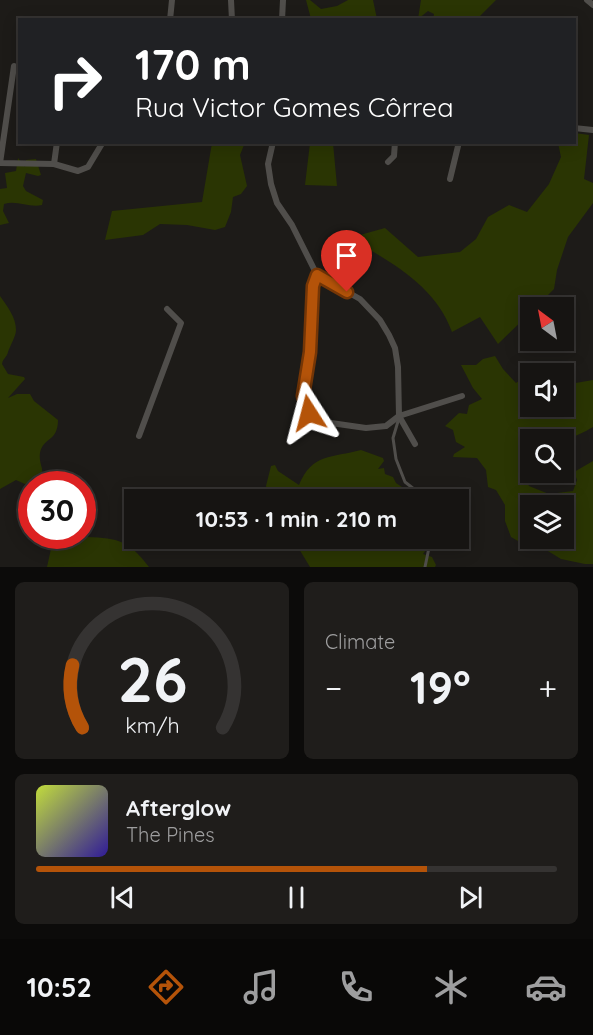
<!DOCTYPE html>
<meta charset="utf-8">
<style>
:root{--surface:#161412;--page:#1f1d1b;--text:#f1f3f6;--muted:#9e9e9f;--line:#353332;--accent:#b45309}
body{margin:0;font-family:Quicksand,sans-serif;background:var(--page);color:var(--text);height:100vh;display:flex;flex-direction:column;font-size:22px;white-space:nowrap}
*{box-sizing:border-box;margin:0}
p{font-size:20px;color:var(--muted)}
.icon{flex:none;width:33px;height:33px;fill:none;stroke:currentColor;stroke-width:2;stroke-linecap:round;stroke-linejoin:round}
.map{position:relative;height:567px;overflow:hidden}
.side{display:flex;flex-direction:column;gap:15px;padding:15px;background:#0c0b0a;flex:1}
.side>*{flex:none}
.top-card{position:absolute;left:18px;top:18px;width:558px;height:126px;border-radius:0px;box-shadow:0 3px 15px #0003,0 0 0 2px var(--line);background:#202124;color:#fff;overflow:hidden}
.needle{width:39px;rotate:328deg}
.controls{position:absolute;left:520px;top:297px;display:grid;gap:12px}
.controls a{display:grid;place-items:center;width:54px;height:54px;border-radius:0px;background:var(--surface);box-shadow:0 3px 15px #0003,0 0 0 2px var(--line);font-size:30px}
.speed{position:absolute;left:18px;top:471px;display:flex;gap:12px;font-size:30px;font-weight:700;text-align:center}
.speed>*{display:grid;place-content:center;width:78px;height:78px;border-radius:50%;background:var(--surface);box-shadow:0 3px 15px #0003,0 0 0 2px var(--line);line-height:1}
.speed .limit{border:9px solid #d22;background:#fff;color:#111}
.pin{position:absolute;display:grid;place-items:center;width:51px;height:51px;color:#fff;margin:-62px -26px;border-radius:50% 50% 50% 0;rotate:-45deg;box-shadow:0 0 6px #0007}
.pin .icon{rotate:45deg}
.me{position:absolute;width:66px;margin:-33px;rotate:351deg;stroke-linejoin:round;filter:drop-shadow(0 0 4px #0008)}
.turn{display:flex;align-items:center;gap:21px;height:126px;padding:0 18px;font-size:27px}
.turn .icon{width:78px;height:78px;stroke-width:2.5}
.turn b{display:block;font-size:42px;line-height:51px}
.big{font-size:45px;font-weight:700;line-height:1.1}
.side .card{flex:1;display:flex;flex-direction:column;justify-content:center;gap:9px;min-width:0;padding:0 21px;border-radius:9px;background:var(--page)}
.side .dial{align-items:center;gap:0}
.dial svg{height:156px;overflow:visible;fill:none;stroke:var(--line);stroke-width:7;stroke-linecap:round;text-anchor:middle}
.dial text{fill:var(--text);stroke:none}
.song{display:flex;align-items:center;gap:18px}
.cover{width:72px;height:72px;border-radius:9px;background:linear-gradient(135deg,hsl(70 70% 55%),hsl(250 70% 35%))}
.played{height:6px;border-radius:3px;background:linear-gradient(90deg,var(--accent) 75%,var(--line) 75%)}
.keys{display:flex;justify-content:space-around;direction:ltr}
.heat{display:flex;justify-content:space-between;align-items:center;font-size:33px;direction:ltr}
.side .tiles{flex:1;display:grid;gap:15px;grid-template-columns:1fr 1fr}
.card:last-child{grid-column:span 2}
.trip{position:absolute;left:124px;top:489px;width:345px;height:60px;border-radius:0px;background:var(--surface);box-shadow:0 3px 15px #0003,0 0 0 2px var(--line);font-weight:700;line-height:60px;text-align:center}
.tab-bar{display:flex;height:96px;justify-content:space-around;align-items:center;background:#090807;color:var(--muted)}
.tab-bar .icon{width:42px;height:42px}
.tab-bar .current{color:var(--accent)}
.tab-bar b{font-size:27px;color:var(--text)}
.map>svg:first-child{display:block}
.green{fill:#2a3503;fill-rule:evenodd}
.lines{fill:none;stroke-linecap:round;stroke-linejoin:round}
.service{stroke:#504e4b;stroke-width:3}
.minor{stroke:#504e4b;stroke-width:6}
.route-casing{stroke:#753606;stroke-width:15}
.route{stroke:#b45309;stroke-width:10}
</style>
<div class="map">
<svg width="593" height="567" viewBox="0 0 593 567">
<rect width="100%" height="100%" fill="#1d1b18"/>
<path class="green" d="M 306,0 L 310,0 L 321,9 L 337,6 L 348,0 L 373,0 L 377,19 L 311,19 Z
M 421,0 L 496,0 L 477,19 L 433,19 L 434,14 L 428,11 L 418,19 Z
M 575,133 L 589,135 L 584,179 L 593,183 L 593,203 L 568,237 L 557,270 L 554,289 L 536,307 L 531,308 L 531,312 L 498,344 L 480,317 L 452,332 C 436,286 390,261 349,238 L 385,228 L 418,257 L 460,252 L 476,239 L 488,217 L 509,205 L 527,212 L 549,184 L 561,157 L 558,143 L 574,142 Z
M 212,143 L 263,143 L 263,144 L 244,145 L 240,155 L 247,186 L 241,194 L 233,197 L 231,212 L 225,227 L 215,230 L 187,225 L 160,224 L 143,235 L 105,240 L 112,211 L 202,202 Z
M 310,143 L 333,143 L 337,186 L 305,185 Z
M 18,158 L 25,167 L 26,160 L 36,159 L 41,175 L 38,176 L 26,173 L 23,186 L 26,191 L 43,200 L 42,205 C 29,208 17,200 4,204 L 3,211 L 9,223 L 0,225 L 0,189 L 7,188 L 5,173 L 16,171 Z
M 0,296 C 7,306 16,317 16,330 C 16,336 10,346 8,352 C 7,357 3,358 2,364 L 8,374 L 24,377 L 25,379 L 8,398 L 17,394 L 30,394 L 34,401 L 58,420 C 58,442 43,437 40,453 C 38,467 49,471 35,484 L 25,484 L 16,480 L 0,489 Z
M 495,356 L 503,369 L 516,383 L 529,374 L 531,375 L 531,406 L 564,406 L 564,385 L 593,380 L 593,427 C 568,442 559,440 531,440 L 531,472 L 534,473 L 537,478 L 542,478 L 536,479 L 527,471 L 526,480 L 529,486 L 549,494 L 573,491 L 577,480 L 574,472 L 593,461 L 593,564 L 585,564 L 561,559 L 543,548 L 525,545 L 511,537 L 505,521 L 505,505 L 496,490 L 488,487 L 486,470 L 477,458 L 453,457 L 454,454 L 465,447 L 456,442 L 453,430 L 445,426 L 459,413 L 467,414 L 469,405 L 482,399 L 473,388 L 461,365 L 476,365 L 483,359 ZM 531,506 L 564,506 L 564,538 L 531,538 Z
M 361,450 L 383,458 L 384,461 L 378,469 L 384,468 L 385,474 L 393,477 L 396,483 L 420,499 L 269,499 L 266,486 L 271,466 L 275,465 L 278,471 L 299,485 C 312,453 332,458 361,450 Z
M 87,537 C 119,538 129,541 149,567 L 47,567 L 51,549 L 58,541 L 73,544 Z
M 293,539 L 430,539 L 428,547 L 423,554 L 432,557 L 436,565 L 435,567 L 310,567 Z"/>
<g class="lines">
<path class="service" d="M 399,418 L 393,438 L 396,459 L 405,482 L 428,500
M 425,567 L 431,538"/>
<path class="minor" d="M 231,0 L 232,20
M 587,0 L 593,5
M 170,20 L 172,0
M 282,20 L 283,0
M 574,128 L 593,130
M 273,142 L 268,164 L 271,184 L 277,203 L 292,225 L 317,275 L 360,299 L 380,320 L 389,335 L 395,348 L 398,367 L 399,416 L 415,444
M 388,162 L 394,156 L 395,142
M 0,163 L 54,164 L 78,171 L 88,167 L 103,142
M 0,163 L 14,66
M 54,164 L 57,142
M 450,179 L 459,142
M 317,275 L 313,286 L 310,352 L 303,396 L 309,413 L 317,421 L 366,428 L 386,426 L 399,416 L 462,396
M 139,436 L 181,323 L 167,309"/>
</g>
<g class="lines">
<g class="route-casing">
<path id="route" d="M 309,413 L 303,396 L 310,352 L 313,286 L 317,275 L 347,292"/>
</g>
<use href="#route" class="route"/>
</g>
</svg>
<div class="controls">
<a><svg class="needle" viewBox="-14 -14 28 28"><path d="M0-13l5 13h-10z" fill="#e53935"/><path d="M0 13l5-13h-10z" fill="#9e9e9f"/></svg></a>
<a><svg class="icon" aria-label="sound" viewBox="0 0 24 24"><path d="M4 9h4l5-4v14l-5-4H4zM17 9q2 3 0 6"/></svg></a>
<a><svg class="icon" aria-label="search" viewBox="0 0 24 24"><circle cx="10" cy="10" r="6"/><path d="M15 15l6 6"/></svg></a>
<a><svg class="icon" aria-label="layers" viewBox="0 0 24 24"><path d="M12 4l9 5-9 5-9-5zM3 14l9 5 9-5"/></svg></a>
</div>
<div class="speed"><div class="limit">30</div></div>
<div class="pin" style="left:347px;top:292px;background:#d93025"><svg class="icon" aria-label="arrive" viewBox="0 0 24 24"><path d="M6 21V4h12l-3 4 3 4H6"/></svg></div>
<svg class="me" style="left:309px;top:413px" viewBox="-20 -20 40 40"><path d="M0-17L14 15 0 8-14 15z" fill="#b45309" stroke="#fff" stroke-width="4"/></svg>
<div class="trip">10:53 · 1 min · 210 m</div>
<div class="top-card">
<div class="turn"><svg class="icon" aria-label="right" viewBox="0 0 24 24"><path d="M7 20v-9h11M14 6l5 5-5 5"/></svg><div><b>170 m</b>Rua Victor Gomes Côrrea</div></div>
</div>
</div>
<section class="side">
<div class="tiles">
<div class="card dial"><svg viewBox="0 0 100 80">
<path d="M14 69A42 42 0 1 1 86 69"/>
<path d="M14 69A42 42 0 0 1 9 37" stroke="#b45309"/>
<text x="50" y="56" font-size="32" font-weight="700">26</text>
<text x="50" y="72" font-size="11">km/h</text>
</svg></div>
<div class="card"><p>Climate</p>
<div class="heat"><a>−</a><b class="big">19°</b><a>+</a></div>
</div>
<div class="card">
<div class="song"><i class="cover"></i><div><b>Afterglow</b><p>The Pines</p></div></div>
<div class="played"></div>
<div class="keys"><svg class="icon" aria-label="previous" viewBox="0 0 24 24"><path d="M18 5L8 12l10 7zM5 5v14"/></svg><svg class="icon" aria-label="pause" viewBox="0 0 24 24"><path d="M8 5v14M16 5v14"/></svg><svg class="icon" aria-label="next" viewBox="0 0 24 24"><path d="M6 5l10 7-10 7zM19 5v14"/></svg></div>
</div>
</div>
</section>
<nav class="tab-bar">
<b>10:52</b>
<svg class="icon current" aria-label="directions" viewBox="0 0 24 24"><path d="M12 3l9 9-9 9-9-9zM9 14v-3h6M13 9l2 2-2 2"/></svg>
<svg class="icon" aria-label="music" viewBox="0 0 24 24"><path d="M9 18V5l10-2v13"/><circle cx="6" cy="18" r="3"/><circle cx="16" cy="16" r="3"/></svg>
<svg class="icon" aria-label="phone" viewBox="0 0 24 24"><path d="M5 4h4l2 5-3 2q2 4 5 5l2-3 5 2v4C11 20 4 13 5 4z"/></svg>
<svg class="icon" aria-label="climate" viewBox="0 0 24 24"><path d="M12 3v18M4 7l16 10M4 17L20 7"/></svg>
<svg class="icon" aria-label="car" viewBox="0 0 24 24"><path d="M5 17H2v-5l4-1 3-4h7l3 4 3 1v5h-3M9 17h6M6 11h13"/><circle cx="7" cy="17" r="2"/><circle cx="17" cy="17" r="2"/></svg>
</nav>
